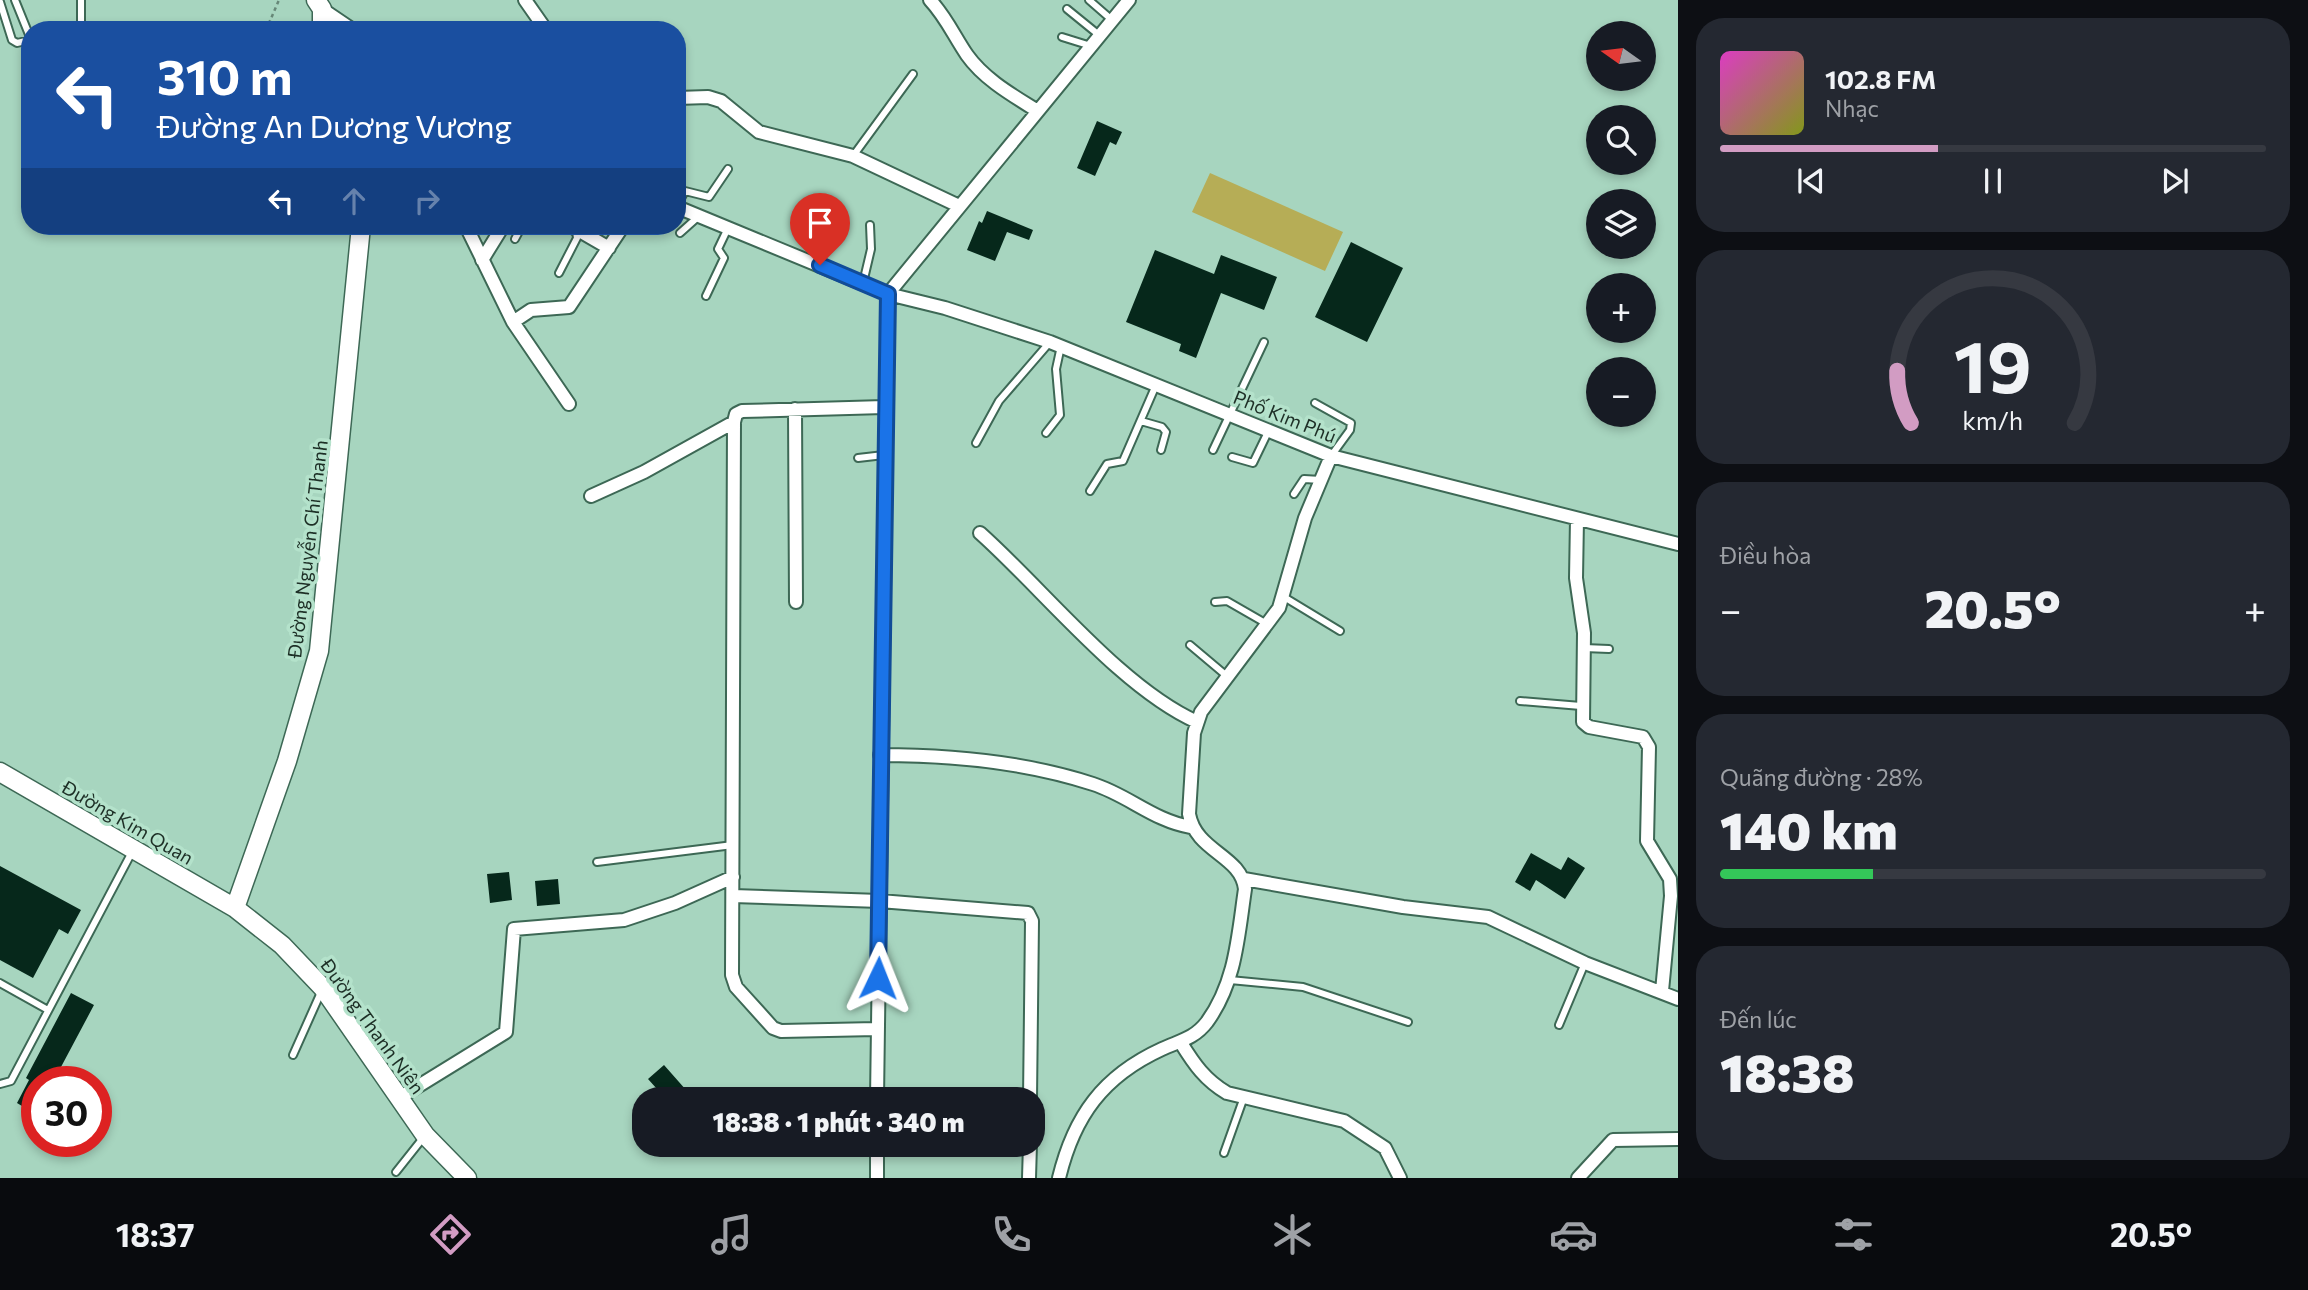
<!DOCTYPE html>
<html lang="vi">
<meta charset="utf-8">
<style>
:root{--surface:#171b24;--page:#242831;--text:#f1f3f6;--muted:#9ea1a6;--line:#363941;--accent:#d29cc3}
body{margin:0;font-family:Commissioner,sans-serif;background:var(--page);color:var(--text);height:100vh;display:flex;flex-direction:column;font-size:26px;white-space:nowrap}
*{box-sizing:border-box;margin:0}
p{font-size:23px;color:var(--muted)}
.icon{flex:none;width:38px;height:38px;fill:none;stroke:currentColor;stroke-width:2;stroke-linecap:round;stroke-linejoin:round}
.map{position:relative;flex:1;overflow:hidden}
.side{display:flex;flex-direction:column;gap:18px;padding:18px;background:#0d0f14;width:630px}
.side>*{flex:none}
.banner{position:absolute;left:21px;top:21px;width:665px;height:214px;border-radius:28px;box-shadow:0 4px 10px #0003;background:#1a4fa0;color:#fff;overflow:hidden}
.needle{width:46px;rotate:284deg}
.controls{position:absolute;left:1586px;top:21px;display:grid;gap:14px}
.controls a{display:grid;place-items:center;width:70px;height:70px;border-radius:50%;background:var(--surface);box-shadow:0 4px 10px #0003;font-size:35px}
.speed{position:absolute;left:21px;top:1066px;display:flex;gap:14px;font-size:35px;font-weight:700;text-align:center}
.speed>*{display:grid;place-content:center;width:91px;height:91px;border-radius:50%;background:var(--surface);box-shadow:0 4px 10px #0003;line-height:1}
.speed .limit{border:10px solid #d22;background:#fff;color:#111}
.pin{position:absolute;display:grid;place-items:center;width:60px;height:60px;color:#fff;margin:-72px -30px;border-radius:50% 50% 50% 0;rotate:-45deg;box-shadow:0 0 7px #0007}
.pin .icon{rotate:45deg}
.me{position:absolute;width:77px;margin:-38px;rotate:2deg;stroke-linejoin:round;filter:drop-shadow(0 0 5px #0008)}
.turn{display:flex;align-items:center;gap:24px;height:147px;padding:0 21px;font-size:32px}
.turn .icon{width:91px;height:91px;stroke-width:2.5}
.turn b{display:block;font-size:49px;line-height:60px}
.lanes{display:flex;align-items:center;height:66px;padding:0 21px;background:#0003;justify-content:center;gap:35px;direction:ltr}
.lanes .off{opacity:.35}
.big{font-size:52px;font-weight:800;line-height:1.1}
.side .tile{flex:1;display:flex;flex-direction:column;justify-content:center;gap:10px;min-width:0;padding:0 24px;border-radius:28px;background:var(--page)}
.side .dial{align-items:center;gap:0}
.dial svg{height:182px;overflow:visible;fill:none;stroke:var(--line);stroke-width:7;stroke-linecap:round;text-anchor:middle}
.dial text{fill:var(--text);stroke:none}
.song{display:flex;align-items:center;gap:21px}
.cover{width:84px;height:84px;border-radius:10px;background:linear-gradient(135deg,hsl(310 70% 55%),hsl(70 70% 35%))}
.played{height:7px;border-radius:4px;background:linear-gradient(90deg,var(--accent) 40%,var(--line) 40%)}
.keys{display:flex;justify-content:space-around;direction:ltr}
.heat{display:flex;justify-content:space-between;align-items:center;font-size:38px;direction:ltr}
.charge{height:10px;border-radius:5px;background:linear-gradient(90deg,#34c759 28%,var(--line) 0)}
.trip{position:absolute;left:632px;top:1087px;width:413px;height:70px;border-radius:28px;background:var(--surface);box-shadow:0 4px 10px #0003;font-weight:800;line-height:70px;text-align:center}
.menu{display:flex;height:112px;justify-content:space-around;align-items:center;background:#090b0e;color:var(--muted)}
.menu .icon{width:49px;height:49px}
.menu .active{color:var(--accent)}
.menu b{font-size:32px;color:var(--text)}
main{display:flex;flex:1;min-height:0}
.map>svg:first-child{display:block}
.water{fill:#b6ad56}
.building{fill:#06281b}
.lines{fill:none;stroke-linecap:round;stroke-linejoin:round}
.lane-casing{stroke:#3d6855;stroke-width:10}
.street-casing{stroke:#3d6855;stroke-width:16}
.secondary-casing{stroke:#3d6855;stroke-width:21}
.path{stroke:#668777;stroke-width:2.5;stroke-dasharray:3.5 3.5;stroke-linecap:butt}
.lane{stroke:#fff;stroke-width:6}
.street{stroke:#fff;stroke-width:12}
.secondary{stroke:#fff;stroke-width:18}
.route-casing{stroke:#114b97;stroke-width:18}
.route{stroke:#1a73e8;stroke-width:12}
.labels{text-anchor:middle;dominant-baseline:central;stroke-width:7;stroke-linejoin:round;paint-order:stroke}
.street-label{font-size:19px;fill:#1d2f26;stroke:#b4e2cb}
</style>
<main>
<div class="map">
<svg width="1678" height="1178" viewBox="0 0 1678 1178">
<rect width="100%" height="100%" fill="#a7d5bf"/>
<path class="water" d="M 1210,173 L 1343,232 L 1325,271 L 1192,212 Z"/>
<path class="building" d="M 1097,121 L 1122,132 L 1116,145 L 1110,142 L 1095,176 L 1077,168 Z
M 987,211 L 1033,230 L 1029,240 L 1007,232 L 995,261 L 967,250 L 979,221 L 982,223 Z
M 1351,242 L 1403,268 L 1367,342 L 1315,317 Z
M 1155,250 L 1214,274 L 1221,255 L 1277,277 L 1264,310 L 1221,293 L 1196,358 L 1179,351 L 1181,344 L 1126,322 Z
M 1531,853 L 1561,870 L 1568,857 L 1585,868 L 1565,899 L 1536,880 L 1530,891 L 1515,882 Z
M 0,866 L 81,910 L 68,934 L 59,929 L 33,978 L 0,960 Z
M 509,872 L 512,900 L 490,903 L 487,874 Z
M 558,879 L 560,904 L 537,906 L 535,881 Z
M 71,993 L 94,1005 L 53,1082 L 37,1082 L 37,1091 L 27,1109 L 17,1103 L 29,1080 L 26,1078 Z
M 664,1065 L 694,1099 L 666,1099 L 648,1079 Z"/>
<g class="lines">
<g class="lane-casing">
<path id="lane" d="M 15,0 L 30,37
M 81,0 L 81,30
M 1089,0 L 1112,20
M 0,2 L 12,40 L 17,43 L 30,40
M 1067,9 L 1099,35
M 1062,37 L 1091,46
M 853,156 L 913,74
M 677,206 L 685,191 L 709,197 L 728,169
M 680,233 L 699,216
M 515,239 L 522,226
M 559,273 L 577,238 L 576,231
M 863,283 L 871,249 L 870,225
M 706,296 L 724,258 L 718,249 L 728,228
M 1315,403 L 1351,423 L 1350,430 L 1331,456
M 1141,421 L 1162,427 L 1166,432 L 1161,450
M 1046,433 L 1060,415 L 1056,369 L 1061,346
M 976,443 L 999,401 L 1050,342
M 1213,450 L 1264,342
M 1232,457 L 1253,463 L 1268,432
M 858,458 L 884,455
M 1090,491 L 1107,464 L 1123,461 L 1156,385
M 1294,494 L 1304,479 L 1321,480
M 1284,597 L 1340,631
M 1215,602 L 1227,601 L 1267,624
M 1190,645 L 1228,677
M 1584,648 L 1609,649
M 1520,701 L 1581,706
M 597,862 L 733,845
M 1230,980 L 1303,987 L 1408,1022
M 0,983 L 48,1010
M 1559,1025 L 1585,963
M 293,1055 L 322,990
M 0,1084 L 11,1081 L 132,852
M 1224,1153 L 1244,1097
M 396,1172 L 423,1138"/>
</g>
<g class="street-casing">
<path id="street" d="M 525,0 L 546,30
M 930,0 C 946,17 954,36 967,55 C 984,79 1012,95 1036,110
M 1129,0 L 888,294 L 945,308 L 1050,342 L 1331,456 L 1678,544
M 322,9 L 353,30
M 677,98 L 708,97 L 721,101 L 759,132 L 853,156 L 959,206
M 677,207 L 888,294 L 877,1099
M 466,226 L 513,322 L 569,404
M 571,226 L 609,248
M 482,260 L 503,226
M 513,322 L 531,310 L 569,307 L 623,226
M 795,409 L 796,602
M 591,496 L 644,472 L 734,422
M 1577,519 L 1576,578 L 1584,633 L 1583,722 L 1589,727 L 1643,737 L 1649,747 L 1647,841 L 1670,879 L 1671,896 L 1662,991
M 980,533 C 1044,590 1121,688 1197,722
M 880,755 C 951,755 1026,762 1093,784 C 1128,795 1154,821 1191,827
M 1244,879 L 1403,907 L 1488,917 L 1585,963 L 1678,999
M 733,896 L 880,901 L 1028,913 L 1032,921 L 1030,1099
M 876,1029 L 781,1031 L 773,1028 L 736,987 L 732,975 L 734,422 L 736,414 L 742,411 L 884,407
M 1181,1043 C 1194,1064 1205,1080 1227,1093 L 1344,1121 L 1385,1148 L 1400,1178
M 399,1098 L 506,1032 L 514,929 L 624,920 L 675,903 L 733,877
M 877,1144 L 877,1178
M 1029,1178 L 1030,1144
M 1059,1178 C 1074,1116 1103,1076 1162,1049 C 1179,1041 1194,1039 1207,1022 C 1236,982 1238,936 1245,889 C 1241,855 1196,852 1189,814 L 1194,733 L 1201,712 L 1279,608 L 1305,518 L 1331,456
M 1578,1178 L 1613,1140 L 1678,1139"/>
</g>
<g class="secondary-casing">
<path id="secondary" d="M 316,0 L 322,9 L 322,30
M 0,772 L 235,908 L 282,945 L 323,988 L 425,1135 L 467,1178
M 235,908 L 287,761 L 319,651 L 361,226"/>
</g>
<path class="path" d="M 266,30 L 279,0"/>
<use href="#lane" class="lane"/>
<use href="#street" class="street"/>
<use href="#secondary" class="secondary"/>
</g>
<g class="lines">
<g class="route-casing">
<path id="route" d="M 820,265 L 888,294 L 878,978"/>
</g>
<use href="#route" class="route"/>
</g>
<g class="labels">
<g class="street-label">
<text transform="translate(1285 416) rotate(22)">Phố Kim Phú</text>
<text transform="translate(307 549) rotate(-83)">Đường Nguyễn Chí Thanh</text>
<text transform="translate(128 822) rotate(30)">Đường Kim Quan</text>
<text transform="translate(373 1026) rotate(54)">Đường Thanh Niên</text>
</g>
</g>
</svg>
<div class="controls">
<a><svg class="needle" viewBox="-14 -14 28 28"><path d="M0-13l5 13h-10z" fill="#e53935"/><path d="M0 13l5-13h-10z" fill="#9ea1a6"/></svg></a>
<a><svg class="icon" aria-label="search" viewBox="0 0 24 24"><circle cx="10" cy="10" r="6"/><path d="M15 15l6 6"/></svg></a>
<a><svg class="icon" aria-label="layers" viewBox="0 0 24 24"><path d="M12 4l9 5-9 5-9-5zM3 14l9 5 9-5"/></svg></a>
<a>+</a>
<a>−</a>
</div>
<div class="speed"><div class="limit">30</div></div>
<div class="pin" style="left:820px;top:265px;background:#d93025"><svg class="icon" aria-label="arrive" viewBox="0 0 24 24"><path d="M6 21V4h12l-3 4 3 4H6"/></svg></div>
<svg class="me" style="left:878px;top:978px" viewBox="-20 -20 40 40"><path d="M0-17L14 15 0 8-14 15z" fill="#1a73e8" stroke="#fff" stroke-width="4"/></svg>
<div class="trip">18:38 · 1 phút · 340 m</div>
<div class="banner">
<div class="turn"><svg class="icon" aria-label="left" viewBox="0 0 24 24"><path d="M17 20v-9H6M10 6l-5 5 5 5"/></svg><div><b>310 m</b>Đường An Dương Vương</div></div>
<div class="lanes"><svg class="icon" aria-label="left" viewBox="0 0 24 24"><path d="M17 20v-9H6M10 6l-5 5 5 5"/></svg><svg class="icon off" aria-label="ahead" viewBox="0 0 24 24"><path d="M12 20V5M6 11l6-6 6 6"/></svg><svg class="icon off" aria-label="right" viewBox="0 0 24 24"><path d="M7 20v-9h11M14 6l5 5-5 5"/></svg></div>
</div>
</div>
<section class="side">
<div class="tile">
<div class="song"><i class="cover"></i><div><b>102.8 FM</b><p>Nhạc</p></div></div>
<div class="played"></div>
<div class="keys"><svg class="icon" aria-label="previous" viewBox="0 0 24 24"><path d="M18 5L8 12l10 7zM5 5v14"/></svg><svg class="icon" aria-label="pause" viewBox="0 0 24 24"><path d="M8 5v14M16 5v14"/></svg><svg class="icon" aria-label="next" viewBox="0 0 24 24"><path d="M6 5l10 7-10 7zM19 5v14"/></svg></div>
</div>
<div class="tile dial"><svg viewBox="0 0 100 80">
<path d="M14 69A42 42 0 1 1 86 69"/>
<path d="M14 69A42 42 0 0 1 8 46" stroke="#d29cc3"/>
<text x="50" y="56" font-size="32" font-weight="700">19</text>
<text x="50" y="72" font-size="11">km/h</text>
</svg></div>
<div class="tile"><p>Điều hòa</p>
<div class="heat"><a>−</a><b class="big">20.5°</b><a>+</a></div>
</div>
<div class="tile"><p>Quãng đường · 28%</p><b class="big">140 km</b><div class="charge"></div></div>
<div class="tile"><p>Đến lúc</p><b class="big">18:38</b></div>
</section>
</main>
<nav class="menu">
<b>18:37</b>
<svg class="icon active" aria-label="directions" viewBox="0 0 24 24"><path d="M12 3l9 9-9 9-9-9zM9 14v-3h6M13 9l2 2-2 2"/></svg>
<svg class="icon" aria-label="music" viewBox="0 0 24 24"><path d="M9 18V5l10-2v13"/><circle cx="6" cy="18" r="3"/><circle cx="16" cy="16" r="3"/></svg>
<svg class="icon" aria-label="phone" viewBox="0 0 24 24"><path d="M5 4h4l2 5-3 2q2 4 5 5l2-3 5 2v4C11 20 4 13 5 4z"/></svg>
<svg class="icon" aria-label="climate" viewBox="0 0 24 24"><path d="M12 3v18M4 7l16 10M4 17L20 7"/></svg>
<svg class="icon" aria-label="car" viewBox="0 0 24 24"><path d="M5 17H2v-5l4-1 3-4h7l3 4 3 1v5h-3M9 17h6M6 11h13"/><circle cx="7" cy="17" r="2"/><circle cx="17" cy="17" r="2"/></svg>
<svg class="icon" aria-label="filters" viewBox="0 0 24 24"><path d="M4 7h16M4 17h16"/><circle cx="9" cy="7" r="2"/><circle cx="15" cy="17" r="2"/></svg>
<b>20.5°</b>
</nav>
